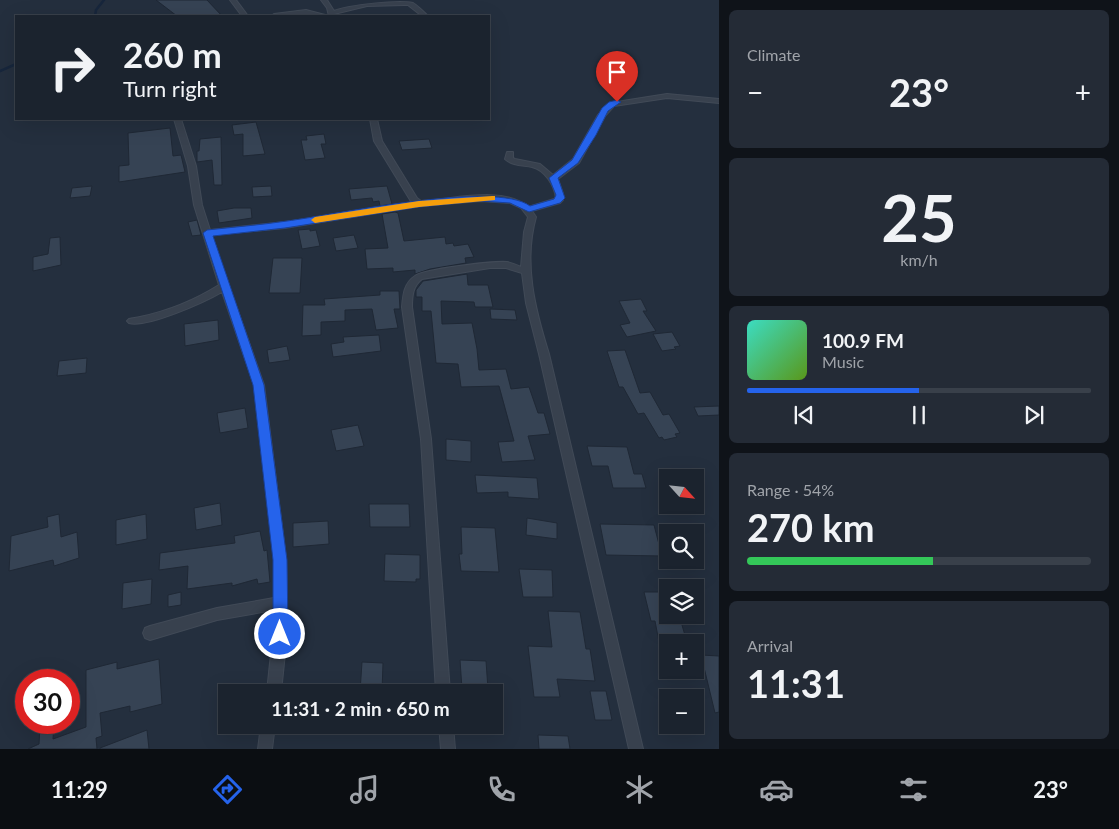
<!DOCTYPE html>
<meta charset="utf-8">
<style>
:root{--surface:#1b232e;--page:#242b36;--text:#f1f3f6;--muted:#a0a4aa;--line:#39404a;--accent:#2563eb}
body{margin:0;font-family:Lato,sans-serif;background:var(--page);color:var(--text);height:100vh;display:flex;flex-direction:column;font-size:19px;white-space:nowrap}
*{box-sizing:border-box;margin:0}
p{font-size:16px;color:var(--muted)}
.icon{flex:none;width:28px;height:28px;fill:none;stroke:currentColor;stroke-width:2;stroke-linecap:round;stroke-linejoin:round}
.map{position:relative;flex:1;overflow:hidden}
.details{display:flex;flex-direction:column;gap:10px;padding:10px;background:#0f1319;width:400px}
.details>*{flex:none}
.guide{position:absolute;left:15px;top:15px;width:475px;height:105px;border-radius:0px;box-shadow:0 5px 20px #0002,0 0 0 1px var(--line);background:#1b232e;color:var(--text);overflow:hidden}
.needle{width:32px;rotate:117deg}
.buttons{position:absolute;left:659px;top:469px;display:grid;gap:10px}
.buttons a{display:grid;place-items:center;width:45px;height:45px;border-radius:0px;background:var(--surface);box-shadow:0 5px 20px #0002,0 0 0 1px var(--line);font-size:25px}
.speed{position:absolute;left:15px;top:669px;display:flex;gap:10px;font-size:25px;font-weight:700;text-align:center}
.speed>*{display:grid;place-content:center;width:65px;height:65px;border-radius:50%;background:var(--surface);box-shadow:0 5px 20px #0002,0 0 0 1px var(--line);line-height:1}
.speed .limit{border:8px solid #d22;background:#fff;color:#111}
.pin{position:absolute;display:grid;place-items:center;width:42px;height:42px;color:#fff;margin:-51px -21px;border-radius:50% 50% 50% 0;rotate:-45deg;box-shadow:0 0 5px #0007}
.pin .icon{rotate:45deg}
.me{position:absolute;width:55px;margin:-28px;rotate:0deg;stroke-linejoin:round;filter:drop-shadow(0 0 4px #0008)}
.turn{display:flex;align-items:center;gap:18px;height:105px;padding:0 25px;font-size:22px}
.turn .icon{width:65px;height:65px;stroke-width:2.5}
.turn b{display:block;font-size:35px;line-height:42px}
.big{font-size:38px;font-weight:700;line-height:1.1}
.details .card{flex:1;display:flex;flex-direction:column;justify-content:center;gap:8px;min-width:0;padding:0 18px;border-radius:8px;background:var(--page)}
.details .dial{align-items:center;gap:0}
.dial b{font-size:65px;line-height:1}
.song{display:flex;align-items:center;gap:15px}
.cover{width:60px;height:60px;border-radius:8px;background:linear-gradient(135deg,hsl(170 70% 55%),hsl(90 70% 35%))}
.played{height:5px;border-radius:2px;background:linear-gradient(90deg,var(--accent) 50%,var(--line) 50%)}
.keys{display:flex;justify-content:space-around;direction:ltr}
.heat{display:flex;justify-content:space-between;align-items:center;font-size:28px;direction:ltr}
.charge{height:8px;border-radius:4px;background:linear-gradient(90deg,#34c759 54%,var(--line) 0)}
.trip{position:absolute;left:218px;top:684px;width:285px;height:50px;border-radius:0px;background:var(--surface);box-shadow:0 5px 20px #0002,0 0 0 1px var(--line);font-weight:700;line-height:50px;text-align:center}
.tabs{display:flex;height:80px;justify-content:space-around;align-items:center;background:#0b0e12;color:var(--muted)}
.tabs .icon{width:35px;height:35px}
.tabs .active{color:var(--accent)}
.tabs b{font-size:22px;color:var(--text)}
main{display:flex;flex:1;min-height:0}
.map>svg:first-child{display:block}
.lines{fill:none;stroke-linecap:round;stroke-linejoin:round}
.stream{stroke:#17263c;stroke-width:2.5}
.building{fill:#364354;stroke:#1f2835}
.street-casing{stroke:#414a57;stroke-width:2}
.street{fill:#38414e;fill-rule:evenodd}
.route{fill:#2563eb;stroke:#184099}
.slow{fill:#f59e0b}
</style>
<main>
<div class="map">
<svg width="719" height="749" viewBox="0 0 719 749">
<rect width="100%" height="100%" fill="#242f3e"/>
<g class="lines">
<path class="stream" d="M 95,16 L 96,10 L 104,0
M 0,71 L 16,64"/>
</g>
<path class="building" d="M 156,0 L 207,0 L 222,16 L 177,16 Z
M 256,122 L 265,154 L 243,156 L 243,134 L 234,135 L 232,125 Z
M 170,128 L 173,156 L 181,155 L 185,172 L 119,182 L 119,166 L 129,165 L 128,133 Z
M 324,134 L 326,144 L 321,144 L 325,158 L 305,160 L 301,140 L 307,140 L 306,136 Z
M 221,137 L 222,185 L 214,185 L 212,160 L 197,162 L 197,151 L 199,151 L 200,139 Z
M 429,139 L 432,148 L 402,150 L 399,141 Z
M 92,186 L 90,196 L 70,198 L 72,188 Z
M 271,186 L 272,196 L 253,197 L 252,187 Z
M 387,186 L 392,204 L 380,206 L 379,201 L 373,202 L 372,198 L 351,200 L 349,189 Z
M 234,208 L 251,208 L 252,218 L 219,223 L 217,211 Z
M 395,212 L 398,213 L 404,241 L 445,237 L 446,244 L 453,243 L 454,246 L 468,244 L 474,257 L 465,258 L 466,263 L 430,269 L 415,274 L 415,270 L 393,272 L 393,268 L 367,269 L 365,249 L 388,248 L 382,214 Z
M 197,220 L 201,235 L 192,236 L 188,222 Z
M 310,229 L 310,231 L 316,230 L 320,246 L 302,249 L 298,230 Z
M 354,235 L 358,248 L 336,251 L 333,238 Z
M 60,237 L 61,265 L 33,271 L 33,257 L 48,254 L 50,238 Z
M 273,258 L 302,258 L 300,293 L 269,293 Z
M 467,274 L 468,285 L 488,285 L 493,307 L 475,307 L 474,302 L 441,301 L 442,324 L 472,323 L 477,349 L 479,370 L 506,369 L 511,389 L 529,387 L 538,413 L 544,413 L 550,434 L 528,436 L 535,460 L 502,462 L 498,442 L 514,441 L 499,386 L 461,387 L 458,364 L 436,363 L 431,311 L 422,311 L 422,297 L 416,297 L 416,290 L 423,281 Z
M 380,291 L 399,291 L 400,309 L 394,309 L 398,328 L 376,330 L 372,309 L 345,310 L 345,321 L 321,322 L 321,335 L 302,336 L 303,305 L 325,305 L 324,299 L 380,295 Z
M 641,299 L 647,311 L 643,311 L 656,331 L 627,337 L 620,325 L 630,323 L 619,301 Z
M 490,309 L 515,310 L 517,320 L 491,319 Z
M 218,320 L 219,340 L 185,346 L 184,324 Z
M 672,332 L 680,346 L 674,347 L 676,349 L 662,351 L 653,334 Z
M 379,335 L 381,351 L 333,357 L 331,344 L 344,342 L 343,337 Z
M 287,346 L 290,360 L 269,363 L 267,350 Z
M 625,350 L 640,393 L 650,392 L 663,415 L 669,414 L 680,433 L 675,434 L 677,437 L 664,440 L 662,437 L 659,438 L 644,413 L 638,414 L 623,387 L 619,387 L 607,351 Z
M 87,358 L 86,373 L 57,376 L 59,361 Z
M 719,406 L 719,415 L 698,416 L 694,407 Z
M 245,408 L 248,428 L 220,433 L 217,413 Z
M 358,425 L 364,446 L 336,451 L 331,430 Z
M 446,439 L 471,441 L 471,462 L 446,460 Z
M 587,446 L 627,447 L 634,474 L 642,474 L 646,488 L 613,488 L 608,466 L 592,466 Z
M 475,475 L 537,478 L 539,499 L 508,497 L 508,492 L 477,493 Z
M 220,503 L 222,525 L 196,530 L 194,508 Z
M 369,504 L 409,504 L 410,527 L 370,527 Z
M 59,514 L 61,537 L 77,532 L 79,558 L 54,566 L 53,560 L 9,571 L 11,536 L 48,527 L 47,517 Z
M 146,514 L 147,539 L 116,545 L 116,520 Z
M 527,518 L 557,523 L 557,539 L 526,535 Z
M 328,521 L 329,544 L 293,547 L 293,523 Z
M 600,524 L 654,525 L 662,556 L 606,555 Z
M 461,527 L 495,528 L 499,572 L 461,571 L 459,554 L 462,554 Z
M 260,531 L 264,551 L 267,550 L 270,582 L 258,584 L 257,579 L 232,586 L 232,583 L 187,589 L 188,566 L 159,570 L 160,553 L 235,543 L 234,536 Z
M 385,554 L 420,555 L 420,579 L 416,579 L 416,582 L 384,581 Z
M 519,569 L 552,570 L 553,597 L 523,597 Z
M 152,579 L 151,604 L 122,609 L 123,583 Z
M 181,592 L 181,605 L 168,607 L 168,595 Z
M 644,592 L 668,592 L 668,615 L 679,615 L 687,642 L 659,642 L 655,621 L 651,621 Z
M 548,611 L 580,612 L 586,649 L 590,649 L 595,681 L 557,679 L 560,697 L 534,697 L 528,646 L 552,647 Z
M 701,655 L 719,656 L 719,712 L 715,713 Z
M 159,659 L 162,704 L 130,712 L 130,706 L 100,713 L 102,736 L 96,738 L 97,749 L 28,749 L 39,744 L 40,726 L 54,722 L 53,739 L 86,727 L 86,670 L 117,662 L 117,669 Z
M 460,660 L 486,661 L 488,689 L 462,689 Z
M 362,662 L 383,663 L 382,692 L 360,692 Z
M 590,691 L 606,691 L 612,720 L 595,720 Z
M 147,730 L 149,749 L 100,749 L 100,748 Z
M 538,735 L 568,736 L 570,749 L 539,749 Z"/>
<g class="lines">
<g class="street-casing">
<path id="street" d="M 230,0 L 236,0 L 248,16 L 242,16 Z
M 321,0 L 327,0 L 334,11 C 349,5 398,0 413,3 C 418,6 424,12 428,16 L 422,16 L 408,5 L 404,5 L 367,6 L 334,14 L 335,16 L 329,16 L 327,8 Z
M 306,10 L 329,16 L 319,16 L 306,14 L 271,16 L 274,14 Z
M 667,94 L 719,99 L 719,103 L 667,98 L 614,106 L 605,116 L 579,163 L 558,179 L 563,194 L 563,200 L 560,203 L 532,211 L 536,217 C 523,263 535,309 549,354 L 643,749 L 629,749 L 539,354 L 526,303 L 522,273 L 506,268 L 490,268 L 422,279 C 413,286 412,295 412,307 L 431,439 L 450,692 L 436,692 L 421,439 L 402,307 C 403,295 404,283 415,276 C 423,269 494,261 507,262 C 511,263 517,265 521,267 L 524,232 L 528,217 L 521,208 L 510,203 L 481,201 L 419,206 L 285,228 L 211,235 L 264,385 L 286,559 L 287,634 L 281,692 L 267,692 L 273,634 L 274,610 L 217,620 L 150,640 L 145,638 L 143,633 L 145,628 L 150,626 L 217,608 L 274,598 L 274,559 L 254,385 L 222,292 C 205,302 147,328 129,323 L 127,321 L 129,319 C 133,318 136,318 140,317 C 168,311 195,300 219,285 L 194,205 L 188,166 L 174,119 L 181,119 L 196,166 L 202,205 L 210,230 L 285,222 L 412,203 L 374,141 L 370,119 L 377,119 L 382,141 L 417,198 L 421,201 C 451,200 503,185 528,207 L 554,199 L 556,198 C 554,185 545,170 532,167 C 522,165 513,166 505,159 L 507,152 L 513,152 L 513,158 L 515,159 L 540,164 L 553,175 L 573,159 L 598,115 L 610,103 Z
M 261,725 L 275,725 L 272,749 L 258,749 Z
M 439,725 L 453,725 L 455,749 L 441,749 Z"/>
</g>
<use href="#street" class="street"/>
</g>
<path class="route" d="M 617,100 L 621,102 L 608,111 L 596,135 L 578,163 L 558,178 L 565,198 L 560,203 L 529,212 L 510,203 L 480,201 L 419,207 L 285,228 L 213,236 L 264,385 L 287,560 L 288,634 L 286,639 L 280,642 L 275,639 L 273,634 L 273,560 L 253,385 L 203,233 L 207,230 C 234,227 260,225 287,221 C 334,215 495,180 530,206 L 554,199 L 556,195 L 549,178 L 572,160 L 602,108 L 609,102 Z"/>
<path class="slow" d="M 492,196 L 495,196 L 495,200 L 419,207 L 315,223 L 311,220 L 315,217 L 419,201 Z"/>
</svg>
<div class="buttons">
<a><svg class="needle" viewBox="-14 -14 28 28"><path d="M0-13l5 13h-10z" fill="#e53935"/><path d="M0 13l5-13h-10z" fill="#a0a4aa"/></svg></a>
<a><svg class="icon" aria-label="search" viewBox="0 0 24 24"><circle cx="10" cy="10" r="6"/><path d="M15 15l6 6"/></svg></a>
<a><svg class="icon" aria-label="layers" viewBox="0 0 24 24"><path d="M12 4l9 5-9 5-9-5zM3 14l9 5 9-5"/></svg></a>
<a>+</a>
<a>−</a>
</div>
<div class="speed"><div class="limit">30</div></div>
<div class="pin" style="left:617px;top:102px;background:#d93025"><svg class="icon" aria-label="arrive" viewBox="0 0 24 24"><path d="M6 21V4h12l-3 4 3 4H6"/></svg></div>
<svg class="me" style="left:280px;top:634px" viewBox="-20 -20 40 40"><circle r="17" fill="#2563eb" stroke="#fff" stroke-width="3"/><path d="M0-11L8 9 0 5-8 9z" fill="#fff"/></svg>
<div class="trip">11:31 · 2 min · 650 m</div>
<div class="guide">
<div class="turn"><svg class="icon" aria-label="right" viewBox="0 0 24 24"><path d="M7 20v-9h11M14 6l5 5-5 5"/></svg><div><b>260 m</b>Turn right</div></div>
</div>
</div>
<section class="details">
<div class="card"><p>Climate</p>
<div class="heat"><a>−</a><b class="big">23°</b><a>+</a></div>
</div>
<div class="card dial"><b>25</b><p>km/h</p></div>
<div class="card">
<div class="song"><i class="cover"></i><div><b>100.9 FM</b><p>Music</p></div></div>
<div class="played"></div>
<div class="keys"><svg class="icon" aria-label="previous" viewBox="0 0 24 24"><path d="M18 5L8 12l10 7zM5 5v14"/></svg><svg class="icon" aria-label="pause" viewBox="0 0 24 24"><path d="M8 5v14M16 5v14"/></svg><svg class="icon" aria-label="next" viewBox="0 0 24 24"><path d="M6 5l10 7-10 7zM19 5v14"/></svg></div>
</div>
<div class="card"><p>Range · 54%</p><b class="big">270 km</b><div class="charge"></div></div>
<div class="card"><p>Arrival</p><b class="big">11:31</b></div>
</section>
</main>
<nav class="tabs">
<b>11:29</b>
<svg class="icon active" aria-label="directions" viewBox="0 0 24 24"><path d="M12 3l9 9-9 9-9-9zM9 14v-3h6M13 9l2 2-2 2"/></svg>
<svg class="icon" aria-label="music" viewBox="0 0 24 24"><path d="M9 18V5l10-2v13"/><circle cx="6" cy="18" r="3"/><circle cx="16" cy="16" r="3"/></svg>
<svg class="icon" aria-label="phone" viewBox="0 0 24 24"><path d="M5 4h4l2 5-3 2q2 4 5 5l2-3 5 2v4C11 20 4 13 5 4z"/></svg>
<svg class="icon" aria-label="climate" viewBox="0 0 24 24"><path d="M12 3v18M4 7l16 10M4 17L20 7"/></svg>
<svg class="icon" aria-label="car" viewBox="0 0 24 24"><path d="M5 17H2v-5l4-1 3-4h7l3 4 3 1v5h-3M9 17h6M6 11h13"/><circle cx="7" cy="17" r="2"/><circle cx="17" cy="17" r="2"/></svg>
<svg class="icon" aria-label="filters" viewBox="0 0 24 24"><path d="M4 7h16M4 17h16"/><circle cx="9" cy="7" r="2"/><circle cx="15" cy="17" r="2"/></svg>
<b>23°</b>
</nav>
